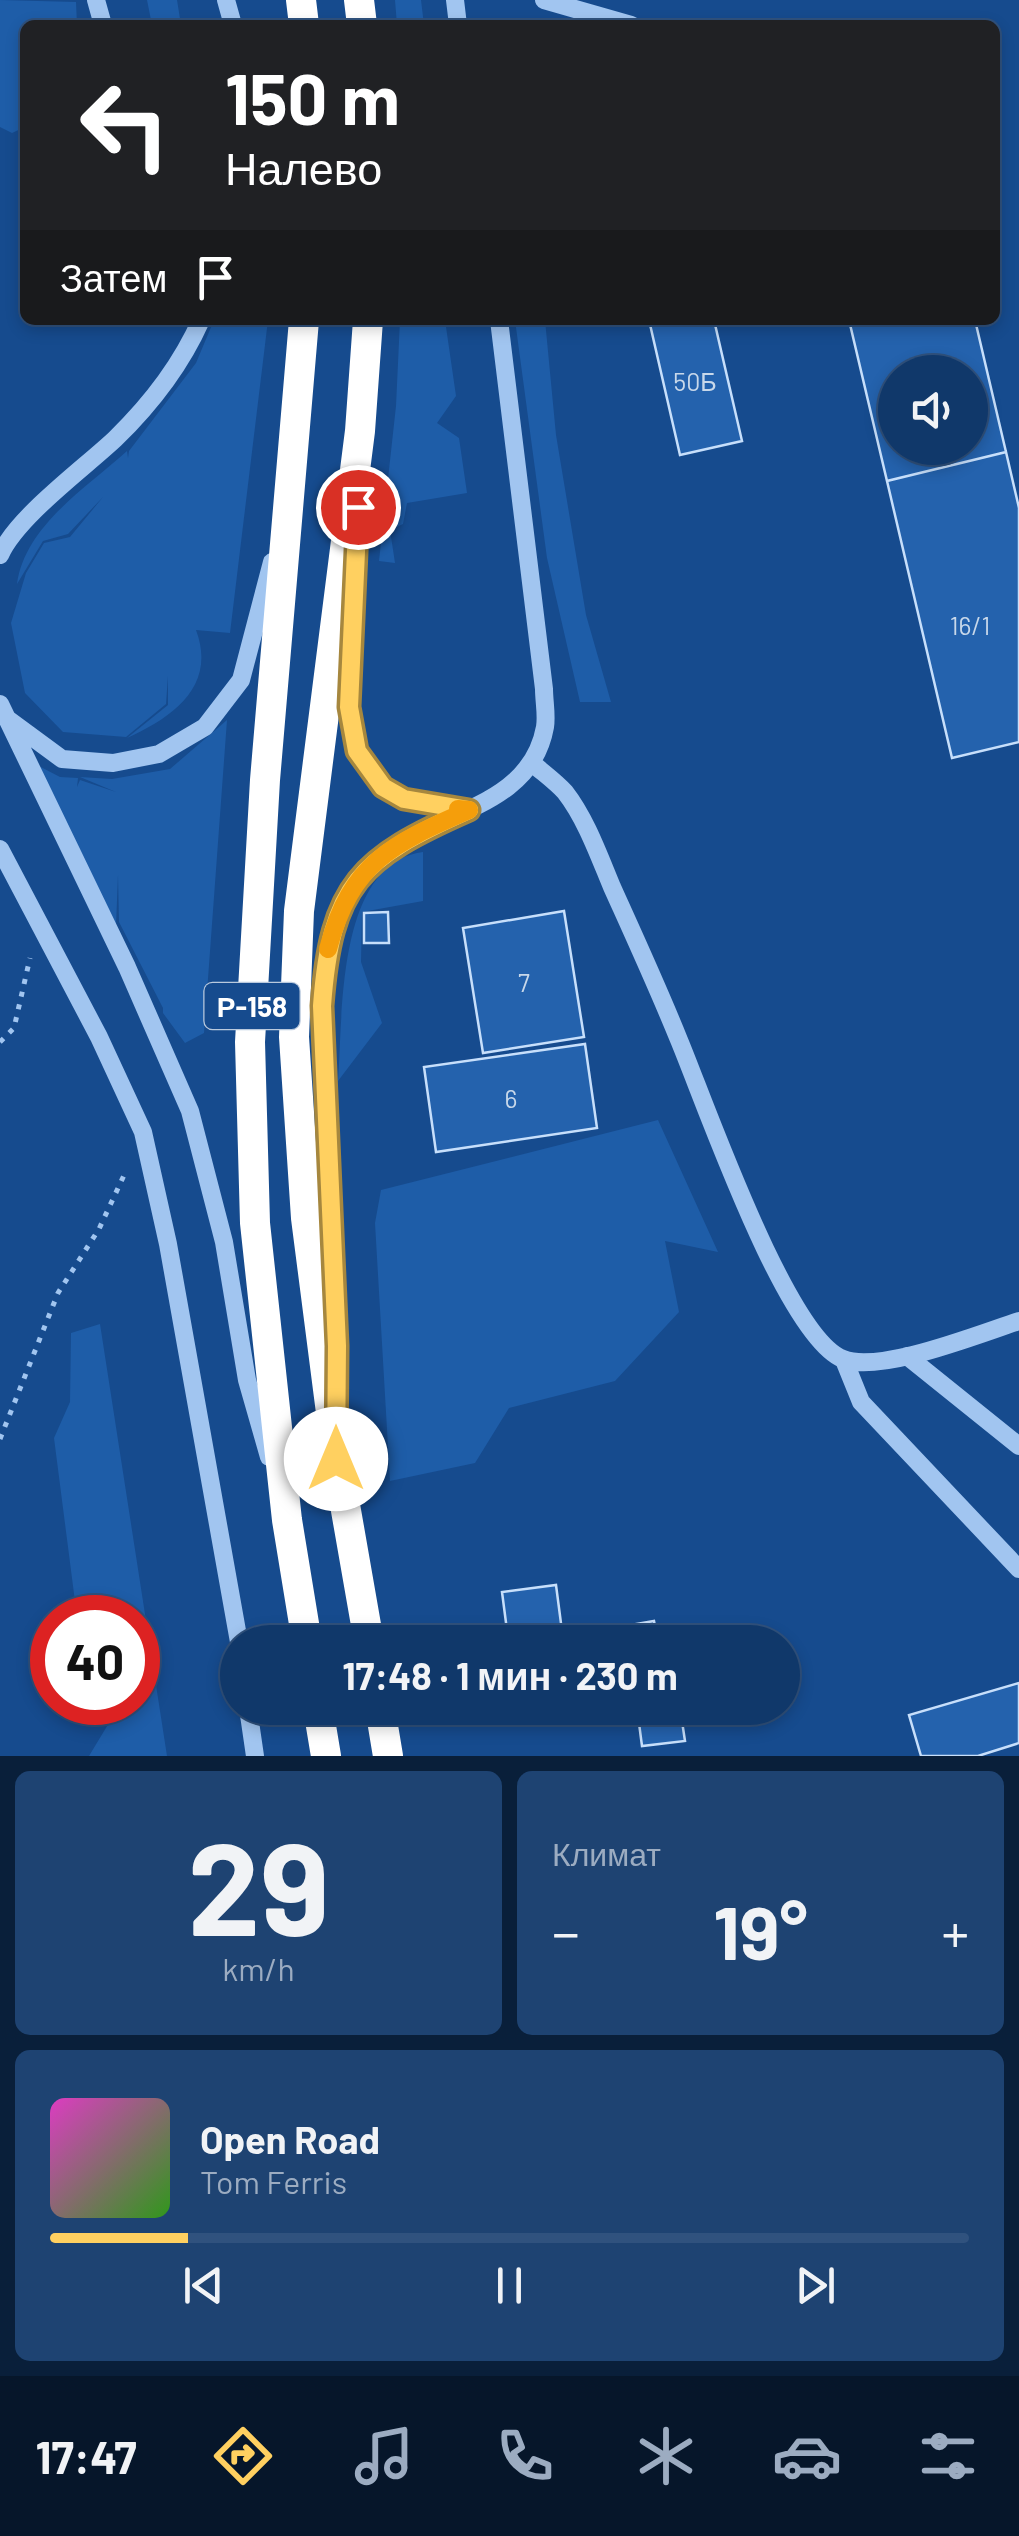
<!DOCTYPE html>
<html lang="ru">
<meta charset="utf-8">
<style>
:root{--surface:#10386a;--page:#1e4372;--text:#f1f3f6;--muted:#9cacc1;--line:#30527e;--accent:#ffd060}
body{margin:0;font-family:Barlow,sans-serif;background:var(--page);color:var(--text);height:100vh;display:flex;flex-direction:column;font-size:38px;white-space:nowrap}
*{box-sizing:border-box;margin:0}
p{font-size:32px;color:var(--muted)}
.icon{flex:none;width:55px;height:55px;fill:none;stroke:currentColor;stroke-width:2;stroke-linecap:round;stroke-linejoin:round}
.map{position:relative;height:1756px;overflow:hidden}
.sheet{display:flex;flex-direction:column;gap:15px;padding:15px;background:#091f3a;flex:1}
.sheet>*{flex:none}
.hud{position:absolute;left:20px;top:20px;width:980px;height:305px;border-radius:15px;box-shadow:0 5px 15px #0003,0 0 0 2px var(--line);background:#202124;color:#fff;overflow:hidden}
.tools{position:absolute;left:878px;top:355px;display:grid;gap:20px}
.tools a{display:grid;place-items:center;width:110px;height:110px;border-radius:50%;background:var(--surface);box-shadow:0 5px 15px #0003,0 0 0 2px var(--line);font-size:50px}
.speed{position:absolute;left:30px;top:1595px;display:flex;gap:20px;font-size:50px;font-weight:700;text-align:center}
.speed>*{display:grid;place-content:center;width:130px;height:130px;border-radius:50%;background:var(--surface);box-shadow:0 5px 15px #0003,0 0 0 2px var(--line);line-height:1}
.speed .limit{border:15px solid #d22;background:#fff;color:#111}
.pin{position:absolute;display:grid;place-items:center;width:85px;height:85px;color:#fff;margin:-42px;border:5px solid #fff;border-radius:50%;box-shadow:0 2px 10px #0007}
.me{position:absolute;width:110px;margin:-55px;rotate:0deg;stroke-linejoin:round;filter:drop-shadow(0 0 8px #0008)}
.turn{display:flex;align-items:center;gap:35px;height:210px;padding:0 40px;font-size:45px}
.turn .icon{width:130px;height:130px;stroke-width:2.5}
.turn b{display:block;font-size:70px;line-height:85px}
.then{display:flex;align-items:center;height:95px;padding:0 40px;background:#0003;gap:20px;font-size:38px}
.big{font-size:75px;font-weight:700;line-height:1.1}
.sheet .tile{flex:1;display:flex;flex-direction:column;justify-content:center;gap:15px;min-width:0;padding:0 35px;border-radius:15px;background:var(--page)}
.sheet .dial{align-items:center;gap:0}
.dial b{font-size:130px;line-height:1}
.song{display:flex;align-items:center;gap:30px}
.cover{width:120px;height:120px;border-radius:15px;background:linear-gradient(135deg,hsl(310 70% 55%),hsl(110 70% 35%))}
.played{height:10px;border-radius:5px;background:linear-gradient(90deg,var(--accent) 15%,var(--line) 15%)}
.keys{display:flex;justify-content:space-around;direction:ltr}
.heat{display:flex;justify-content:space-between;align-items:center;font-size:55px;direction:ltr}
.sheet .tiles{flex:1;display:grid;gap:15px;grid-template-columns:1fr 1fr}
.tile:last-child{grid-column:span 2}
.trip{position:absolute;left:220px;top:1625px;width:580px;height:100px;border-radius:50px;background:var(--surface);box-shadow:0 5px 15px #0003,0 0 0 2px var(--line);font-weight:700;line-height:100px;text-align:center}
.menu{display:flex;height:160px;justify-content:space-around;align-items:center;background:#06162a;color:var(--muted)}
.menu .icon{width:70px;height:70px}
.menu .current{color:var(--accent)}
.menu b{font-size:45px;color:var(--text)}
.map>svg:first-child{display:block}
</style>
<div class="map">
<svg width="1019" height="1756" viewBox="0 0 1019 1756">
<rect width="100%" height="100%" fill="#164b8e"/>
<path fill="#1e5da8" d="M0 0 76 2 77 25H25V127L12 133 0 127Z
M147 0H177L181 25H152Z
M395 0H421L424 25H397Z
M214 320H268L230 633 196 630C217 686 173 717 127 738L168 705V676L166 704 126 737 63 732 25 693 11 623 26 573 44 543 70 537 103 497 68 534 43 541 17 584C25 526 86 488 127 451L128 458 129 451 196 363Z
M400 320H445L456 396 437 423 459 438 467 493 407 503 403 524 390 530 395 563 379 561 396 406Z
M515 320H545L556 435 586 615 611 702H580L547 558Z
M227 720 204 1033 185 1043 163 1013V1008L119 922 118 875 116 926 35 764 60 777 78 778 77 787 80 780 116 792 80 777 112 779 170 769Z
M423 852V901L362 912 361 962 382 1023 338 1081C343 1016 336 863 423 852Z
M658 1120 718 1252 665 1241 679 1312 615 1381 509 1408 475 1463 390 1481 375 1223 381 1190Z
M100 1324 167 1756H89L121 1703 138 1702V1618L77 1617 54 1438 70 1402 71 1333Z"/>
<path fill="#2462ad" stroke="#c7dffb" stroke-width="2.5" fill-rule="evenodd" d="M649 320H714L742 441 680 455Z
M849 320H975L1006 452 887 481ZM895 372H970V448H895Z
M1006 452 1019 508V742L952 758 887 481Z
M564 911 584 1037 483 1053 463 928Z
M388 912 389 943H364V913Z
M585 1044 597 1128 436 1152 424 1067Z
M556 1585 562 1631 508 1638 502 1592Z
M654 1621 658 1642H598L596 1631Z
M1019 1683V1743L978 1756H921L909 1715Z
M637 1708H680L685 1741 642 1746Z"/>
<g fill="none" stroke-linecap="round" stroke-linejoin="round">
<path stroke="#a1c5f0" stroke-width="5" stroke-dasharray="5 8" stroke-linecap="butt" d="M0 1042 14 1028 30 958
M0 1439 58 1293 99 1229 126 1171"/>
<path stroke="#a1c5f0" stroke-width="18" d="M96 0 103 25
M226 0 233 25
M455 0 458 25
M544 0 631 25
M358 552 349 707 357 751 383 787 404 799 468 810
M0 555C17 517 83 469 115 439 150 405 181 365 201 320
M0 704 127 967 190 1111 224 1242 247 1380 269 1457
M9 720 62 759 113 763 159 754 205 727 241 680 272 562
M531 762C542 772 555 781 565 792 586 819 599 856 612 887 635 938 658 988 679 1040 705 1102 786 1337 843 1359 880 1374 981 1333 1019 1321
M0 849 99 1037 143 1132 168 1244 239 1642
M907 1356 1019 1446
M844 1360 861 1402 1019 1569
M337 1366 322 1006C326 953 333 897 376 859 429 812 530 811 545 727 547 715 544 701 544 689L499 320
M248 1708 255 1756"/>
<path stroke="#fff" stroke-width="30" d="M301 0 304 25
M359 0 362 25
M304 320 265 780 250 1042 255 1223 287 1520 307 1642
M368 320 360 431 299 911 294 1037 306 1218 337 1459 369 1642
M318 1708 326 1756
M380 1708 388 1756"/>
</g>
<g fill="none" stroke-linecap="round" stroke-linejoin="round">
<g stroke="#a6873e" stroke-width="25">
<path id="route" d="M336 1459 337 1346 322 1006C331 884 360 858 469 810L404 799 383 787 357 751 349 707 358 507"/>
</g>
<use href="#route" stroke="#ffd060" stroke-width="18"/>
<path stroke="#f59e0b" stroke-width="18" d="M328 949C351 862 392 844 469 810L458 809"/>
</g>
<g text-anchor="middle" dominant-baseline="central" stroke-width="10" stroke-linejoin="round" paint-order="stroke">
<g font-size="25" fill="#c8d8ea">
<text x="695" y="381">50Б</text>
<text x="970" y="625">16/1</text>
<text x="524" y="982">7</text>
<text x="511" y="1098">6</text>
</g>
<rect fill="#164b8e" stroke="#b9c9dd" stroke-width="2.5" x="204.5" y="983" width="95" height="46" rx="8"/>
<g font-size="28" font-weight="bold" fill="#fff">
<text x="252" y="1006">Р-158</text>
</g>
</g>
</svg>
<div class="tools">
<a><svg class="icon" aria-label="sound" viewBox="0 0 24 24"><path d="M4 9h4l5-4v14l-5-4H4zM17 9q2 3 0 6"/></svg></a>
</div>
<div class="speed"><div class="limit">40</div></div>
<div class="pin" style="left:358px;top:507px;background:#d93025"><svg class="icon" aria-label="arrive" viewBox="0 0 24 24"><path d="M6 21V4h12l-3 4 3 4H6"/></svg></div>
<svg class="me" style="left:336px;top:1459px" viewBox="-20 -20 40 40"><circle r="19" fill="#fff"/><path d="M0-13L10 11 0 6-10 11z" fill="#ffd060"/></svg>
<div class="trip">17:48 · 1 мин · 230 m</div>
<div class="hud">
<div class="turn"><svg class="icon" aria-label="left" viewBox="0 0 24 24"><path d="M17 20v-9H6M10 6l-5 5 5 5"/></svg><div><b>150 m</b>Налево</div></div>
<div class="then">Затем<svg class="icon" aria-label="arrive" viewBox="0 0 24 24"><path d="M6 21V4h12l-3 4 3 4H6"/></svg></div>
</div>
</div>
<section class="sheet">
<div class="tiles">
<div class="tile dial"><b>29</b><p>km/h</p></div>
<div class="tile"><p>Климат</p>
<div class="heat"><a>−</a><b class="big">19°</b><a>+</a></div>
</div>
<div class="tile">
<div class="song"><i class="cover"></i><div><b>Open Road</b><p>Tom Ferris</p></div></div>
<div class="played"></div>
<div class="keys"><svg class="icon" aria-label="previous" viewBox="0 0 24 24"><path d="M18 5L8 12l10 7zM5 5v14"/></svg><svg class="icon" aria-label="pause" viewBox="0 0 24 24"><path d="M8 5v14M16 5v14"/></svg><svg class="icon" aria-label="next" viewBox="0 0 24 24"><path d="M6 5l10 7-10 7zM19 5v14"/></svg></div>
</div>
</div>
</section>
<nav class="menu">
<b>17:47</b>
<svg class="icon current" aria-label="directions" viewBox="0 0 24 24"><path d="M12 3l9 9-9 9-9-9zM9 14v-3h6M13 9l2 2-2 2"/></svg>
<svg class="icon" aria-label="music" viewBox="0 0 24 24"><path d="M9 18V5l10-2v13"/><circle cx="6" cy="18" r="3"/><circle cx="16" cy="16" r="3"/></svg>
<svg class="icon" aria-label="phone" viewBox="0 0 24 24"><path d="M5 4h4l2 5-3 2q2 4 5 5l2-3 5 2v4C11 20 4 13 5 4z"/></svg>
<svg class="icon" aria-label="climate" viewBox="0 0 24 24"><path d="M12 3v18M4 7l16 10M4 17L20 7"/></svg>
<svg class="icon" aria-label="car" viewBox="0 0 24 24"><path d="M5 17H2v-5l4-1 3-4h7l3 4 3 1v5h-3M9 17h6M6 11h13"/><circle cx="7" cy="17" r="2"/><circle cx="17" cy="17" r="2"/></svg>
<svg class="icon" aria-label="filters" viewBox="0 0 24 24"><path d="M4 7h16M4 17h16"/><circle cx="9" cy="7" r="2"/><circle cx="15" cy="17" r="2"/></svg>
</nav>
